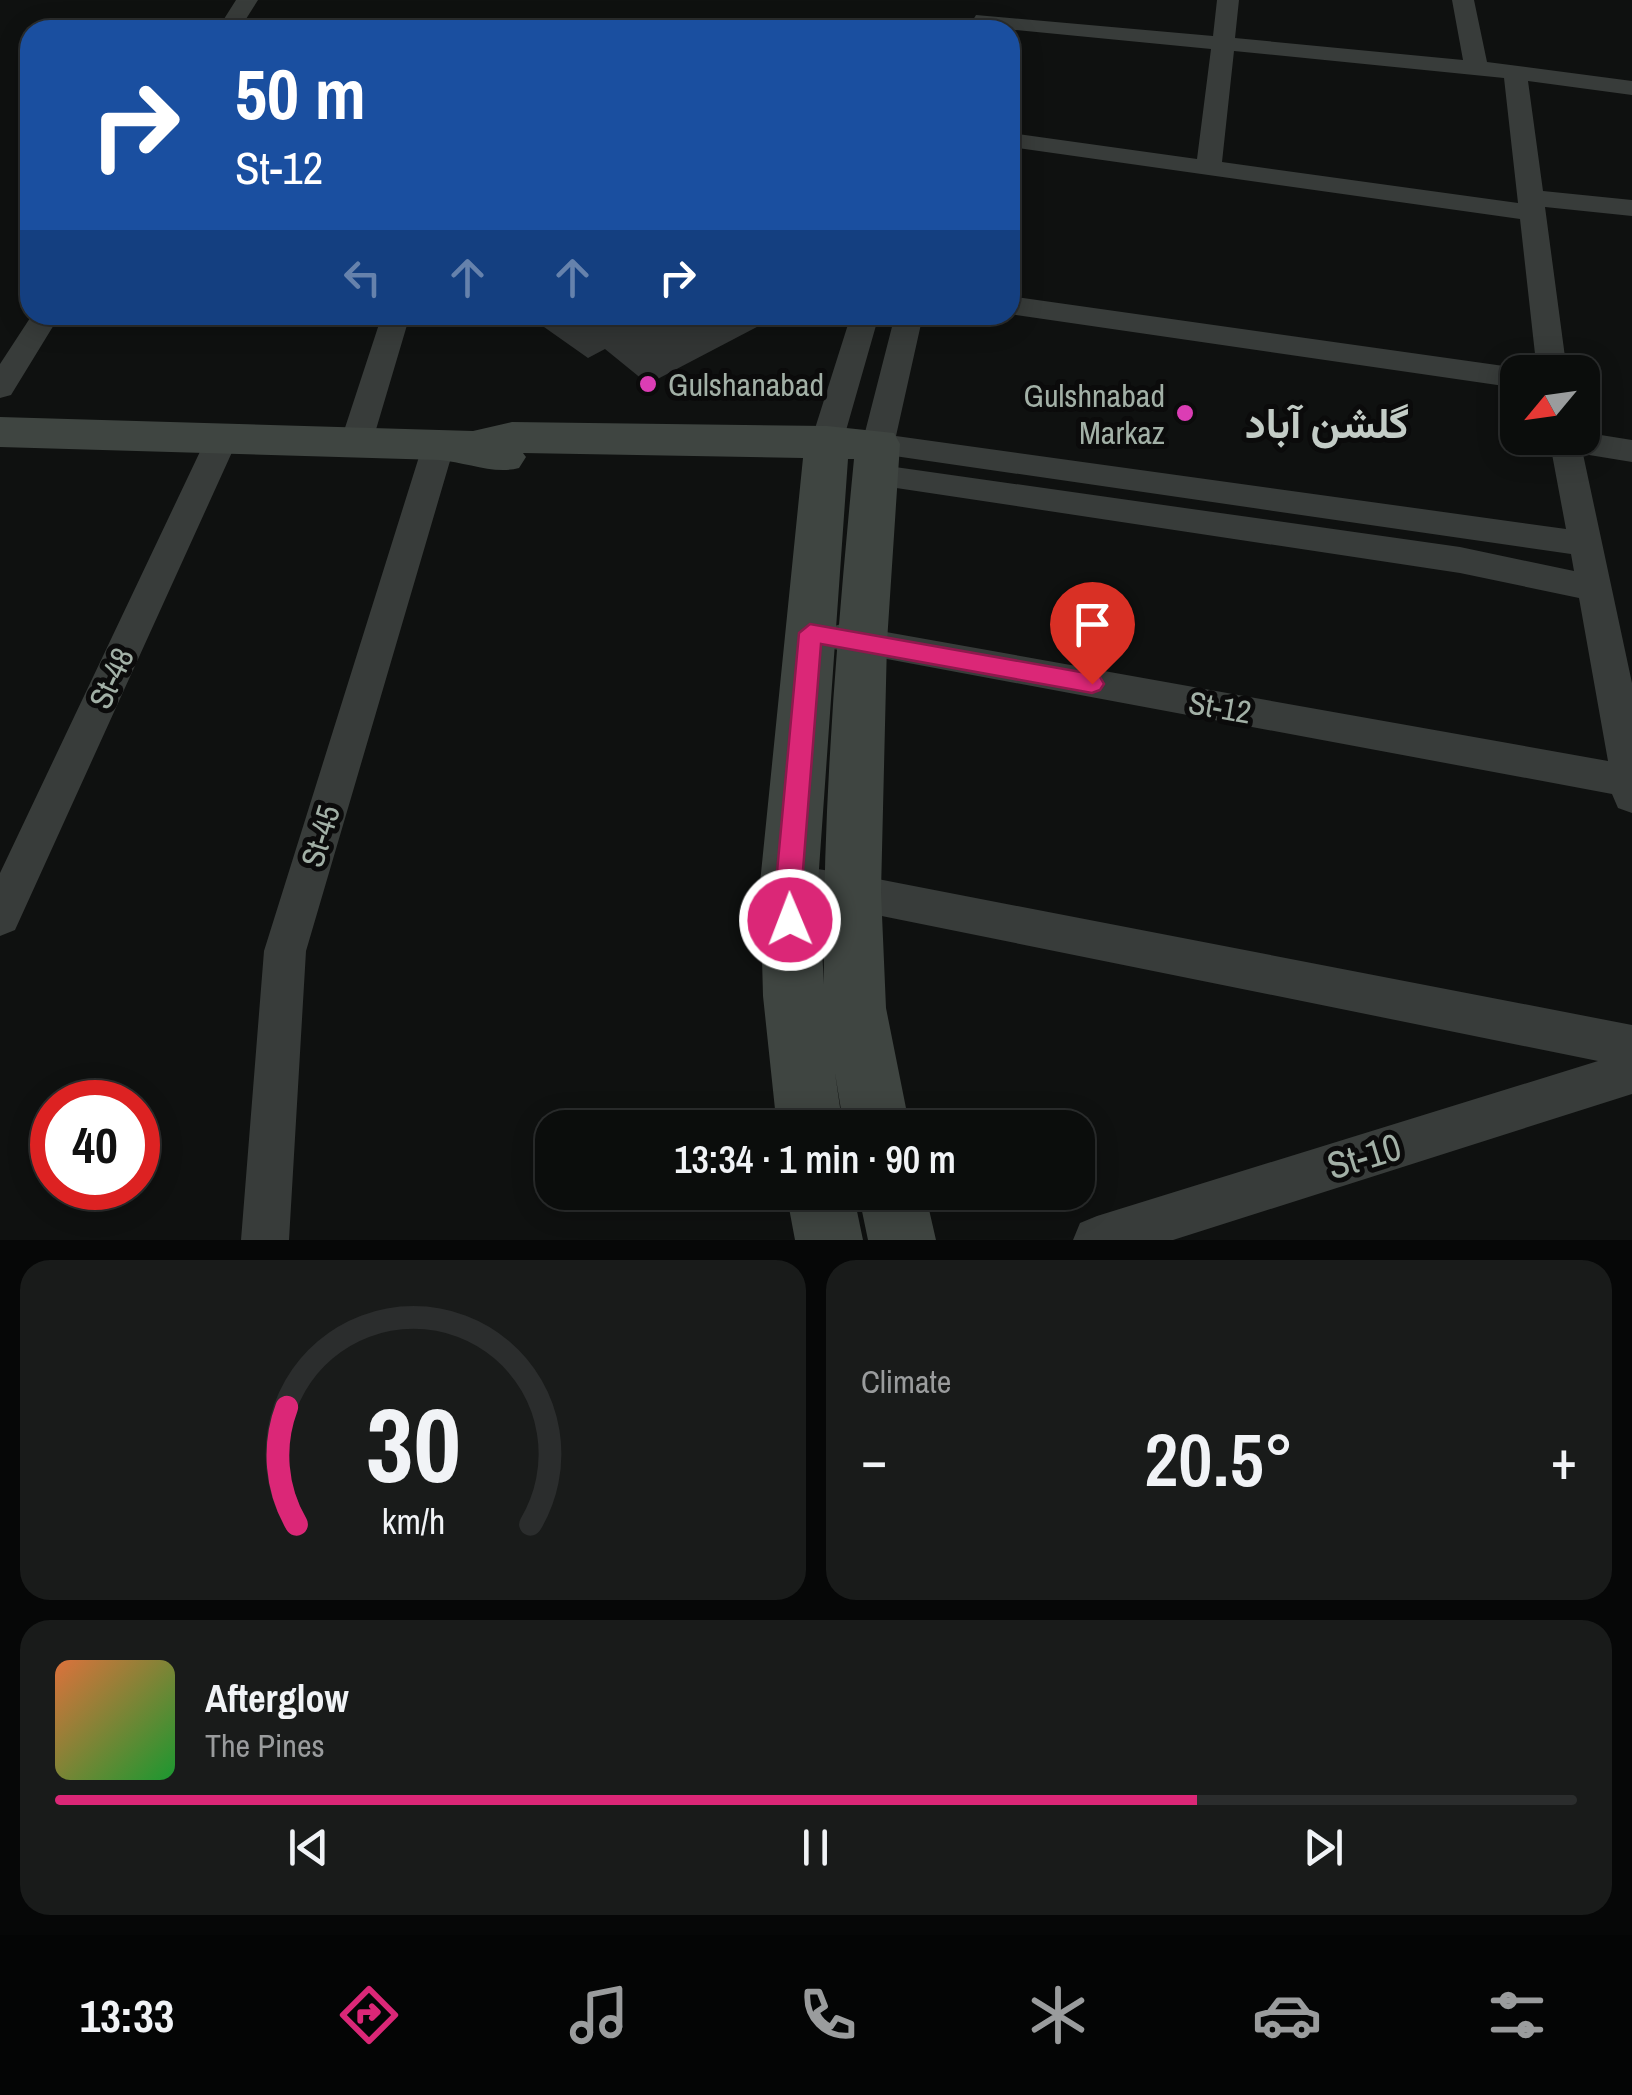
<!DOCTYPE html>
<meta charset="utf-8">
<style>
:root{--surface:#0b0d0c;--page:#191b1a;--text:#f1f3f6;--muted:#9a9c9d;--line:#2b2d2d;--accent:#db2777}
body{margin:0;font-family:"Archivo Narrow",Vazirmatn,sans-serif;background:var(--page);color:var(--text);height:100vh;display:flex;flex-direction:column;font-size:38px;white-space:nowrap}
*{box-sizing:border-box;margin:0}
p{font-size:32px;color:var(--muted)}
.icon{flex:none;width:55px;height:55px;fill:none;stroke:currentColor;stroke-width:2;stroke-linecap:round;stroke-linejoin:round}
.map{position:relative;height:1240px;overflow:hidden}
.side{display:flex;flex-direction:column;gap:20px;padding:20px;background:#060707;flex:1}
.side>*{flex:none}
.banner{position:absolute;left:20px;top:20px;width:1000px;height:305px;border-radius:30px;box-shadow:0 5px 25px #0003,0 0 0 2px var(--line);background:#1a4fa0;color:#fff;overflow:hidden}
.needle{width:65px;rotate:241deg}
.tools{position:absolute;left:1500px;top:355px;display:grid;gap:20px}
.tools a{display:grid;place-items:center;width:100px;height:100px;border-radius:20px;background:var(--surface);box-shadow:0 5px 25px #0003,0 0 0 2px var(--line);font-size:50px}
.speed{position:absolute;left:30px;top:1080px;display:flex;gap:20px;font-size:50px;font-weight:700;text-align:center}
.speed>*{display:grid;place-content:center;width:130px;height:130px;border-radius:50%;background:var(--surface);box-shadow:0 5px 25px #0003,0 0 0 2px var(--line);line-height:1}
.speed .limit{border:15px solid #d22;background:#fff;color:#111}
.pin{position:absolute;display:grid;place-items:center;width:85px;height:85px;color:#fff;margin:-102px -42px;border-radius:50% 50% 50% 0;rotate:-45deg;box-shadow:0 0 10px #0007}
.pin .icon{rotate:45deg}
.me{position:absolute;width:110px;margin:-55px;rotate:359deg;stroke-linejoin:round;filter:drop-shadow(0 0 8px #0008)}
.turn{display:flex;align-items:center;gap:35px;height:210px;padding:0 50px;font-size:45px}
.turn .icon{width:130px;height:130px;stroke-width:2.5}
.turn b{display:block;font-size:70px;line-height:85px}
.lanes{display:flex;align-items:center;height:95px;padding:0 50px;background:#0003;justify-content:center;gap:50px;direction:ltr}
.lanes .off{opacity:.35}
.big{font-size:75px;font-weight:600;line-height:1.1}
.side .tile{flex:1;display:flex;flex-direction:column;justify-content:center;gap:15px;min-width:0;padding:0 35px;border-radius:30px;background:var(--page)}
.side .dial{align-items:center;gap:0}
.dial svg{height:260px;overflow:visible;fill:none;stroke:var(--line);stroke-width:7;stroke-linecap:round;text-anchor:middle}
.dial text{fill:var(--text);stroke:none}
.song{display:flex;align-items:center;gap:30px}
.cover{width:120px;height:120px;border-radius:15px;background:linear-gradient(135deg,hsl(20 70% 55%),hsl(130 70% 35%))}
.played{height:10px;border-radius:5px;background:linear-gradient(90deg,var(--accent) 75%,var(--line) 75%)}
.keys{display:flex;justify-content:space-around;direction:ltr}
.heat{display:flex;justify-content:space-between;align-items:center;font-size:55px;direction:ltr}
.side .tiles{flex:1;display:grid;gap:20px;grid-template-columns:1fr 1fr}
.tile:last-child{grid-column:span 2}
.trip{position:absolute;left:535px;top:1110px;width:560px;height:100px;border-radius:30px;background:var(--surface);box-shadow:0 5px 25px #0003,0 0 0 2px var(--line);font-weight:600;line-height:100px;text-align:center}
.dock{display:flex;height:160px;justify-content:space-around;align-items:center;background:#040505;color:var(--muted)}
.dock .icon{width:70px;height:70px}
.dock .selected{color:var(--accent)}
.dock b{font-size:45px;color:var(--text)}
.map>svg:first-child{display:block}
</style>
<div class="map">
<svg width="1632" height="1240" viewBox="0 0 1632 1240">
<rect width="100%" height="100%" fill="#0f1110"/>
<path fill="#323534" d="M527 315H780L648 384 605 349 588 358Z"/>
<g fill="none" stroke-linecap="round" stroke-linejoin="round">
<path fill="#383c3a" fill-rule="evenodd" d="M236 0H258L239 30H217Z
M1217 0H1239L1235 38 1463 60 1452 0H1474L1487 62 1632 81V95L1528 81 1543 191 1632 200V216L1545 207 1567 372H1537L1520 219 1010 147V133L1197 159 1211 49 984 27 976 25 973 20 976 15 1213 36ZM1234 51 1504 78 1518 203 1222 162Z
M1016 297 1518 368 1530 372H1518V388L1016 315 1010 313V299Z
M32 315H60L11 395 0 398V364Z
M382 315H410L372 443 367 451 356 454 345 451 340 443Z
M851 315H879L843 441 838 449 827 452 816 449 811 441Z
M895 315H923L896 436 1566 529 1549 438H1582V432L1632 440V462L1583 454 1632 683V813L1618 808 1612 794 828 648 823 638 828 628 841 624 1608 761 1579 598 1460 573 863 483 858 475 863 467 874 464 1460 547 1574 571 1571 554 867 452 862 444Z
M222 428 233 431 238 439 15 930 0 936V873L206 439 211 431Z
M439 433 450 436 455 444 306 951 289 1240H241L264 951 423 444 428 436Z
M789 865 852 874 1632 1025V1094L1173 1240H1073L1080 1223 1097 1216 1598 1061 852 910 775 896 769 883 775 870Z"/>
<path fill="#3f4541" fill-rule="evenodd" d="M0 417 473 431 512 422 827 426 894 433 900 444 887 642 881 892 886 1008 910 1128H844L835 1073 843 1128H777L763 996 760 883 803 458 523 453 526 457 519 468C494 475 466 462 439 460L0 447ZM848 459H854C837 634 822 809 824 984L818 883Z
M786 1192H853L863 1240H795Z
M858 1192H925L936 1240H868Z"/>
</g>
<path fill="#db2777" stroke="#8e194d" stroke-width="2.5" d="M810 624 1092 674 1100 677 1104 684 1100 690 1092 693 821 644 802 883 804 920 800 929 790 933 781 929 776 883 799 633Z"/>
<g fill="#db3db4" stroke="#0b0b0b" stroke-width="4">
<circle cx="648" cy="384" r="10"/>
<circle cx="1185" cy="413" r="10"/>
</g>
<g text-anchor="middle" dominant-baseline="central" stroke-width="10" stroke-linejoin="round" paint-order="stroke">
<g font-size="32" fill="#a2b0a6" stroke="#0b0b0b" text-anchor="start">
<text x="668" y="384">Gulshanabad</text>
<text x="1165" y="395" text-anchor="end">Gulshnabad<tspan x="1165" dy="37">Markaz</tspan></text>
</g>
<g font-size="32" fill="#a2b0a6" stroke="#0b0b0b">
<text transform="translate(111 678) rotate(-65)">St-48</text>
<text transform="translate(1220 707) rotate(10)">St-12</text>
<text transform="translate(320 836) rotate(-73)">St-45</text>
</g>
<g font-size="38" fill="#a2b0a6" stroke="#0b0b0b">
<text transform="translate(1364 1156) rotate(-17)">St-10</text>
</g>
<g font-size="42" font-weight="bold" fill="#c3ccc6" stroke="#0b0b0b">
<text x="1327" y="423">گلشن آباد</text>
</g>
</g>
</svg>
<div class="tools">
<a><svg class="needle" viewBox="-14 -14 28 28"><path d="M0-13l5 13h-10z" fill="#e53935"/><path d="M0 13l5-13h-10z" fill="#9a9c9d"/></svg></a>
</div>
<div class="speed"><div class="limit">40</div></div>
<div class="pin" style="left:1092px;top:684px;background:#d93025"><svg class="icon" aria-label="arrive" viewBox="0 0 24 24"><path d="M6 21V4h12l-3 4 3 4H6"/></svg></div>
<svg class="me" style="left:790px;top:920px" viewBox="-20 -20 40 40"><circle r="17" fill="#db2777" stroke="#fff" stroke-width="3"/><path d="M0-11L8 9 0 5-8 9z" fill="#fff"/></svg>
<div class="trip">13:34 · 1 min · 90 m</div>
<div class="banner">
<div class="turn"><svg class="icon" aria-label="right" viewBox="0 0 24 24"><path d="M7 20v-9h11M14 6l5 5-5 5"/></svg><div><b>50 m</b>St-12</div></div>
<div class="lanes"><svg class="icon off" aria-label="left" viewBox="0 0 24 24"><path d="M17 20v-9H6M10 6l-5 5 5 5"/></svg><svg class="icon off" aria-label="ahead" viewBox="0 0 24 24"><path d="M12 20V5M6 11l6-6 6 6"/></svg><svg class="icon off" aria-label="ahead" viewBox="0 0 24 24"><path d="M12 20V5M6 11l6-6 6 6"/></svg><svg class="icon" aria-label="right" viewBox="0 0 24 24"><path d="M7 20v-9h11M14 6l5 5-5 5"/></svg></div>
</div>
</div>
<section class="side">
<div class="tiles">
<div class="tile dial"><svg viewBox="0 0 100 80">
<path d="M14 69A42 42 0 1 1 86 69"/>
<path d="M14 69A42 42 0 0 1 11 33" stroke="#db2777"/>
<text x="50" y="56" font-size="32" font-weight="700">30</text>
<text x="50" y="72" font-size="11">km/h</text>
</svg></div>
<div class="tile"><p>Climate</p>
<div class="heat"><a>−</a><b class="big">20.5°</b><a>+</a></div>
</div>
<div class="tile">
<div class="song"><i class="cover"></i><div><b>Afterglow</b><p>The Pines</p></div></div>
<div class="played"></div>
<div class="keys"><svg class="icon" aria-label="previous" viewBox="0 0 24 24"><path d="M18 5L8 12l10 7zM5 5v14"/></svg><svg class="icon" aria-label="pause" viewBox="0 0 24 24"><path d="M8 5v14M16 5v14"/></svg><svg class="icon" aria-label="next" viewBox="0 0 24 24"><path d="M6 5l10 7-10 7zM19 5v14"/></svg></div>
</div>
</div>
</section>
<nav class="dock">
<b>13:33</b>
<svg class="icon selected" aria-label="directions" viewBox="0 0 24 24"><path d="M12 3l9 9-9 9-9-9zM9 14v-3h6M13 9l2 2-2 2"/></svg>
<svg class="icon" aria-label="music" viewBox="0 0 24 24"><path d="M9 18V5l10-2v13"/><circle cx="6" cy="18" r="3"/><circle cx="16" cy="16" r="3"/></svg>
<svg class="icon" aria-label="phone" viewBox="0 0 24 24"><path d="M5 4h4l2 5-3 2q2 4 5 5l2-3 5 2v4C11 20 4 13 5 4z"/></svg>
<svg class="icon" aria-label="climate" viewBox="0 0 24 24"><path d="M12 3v18M4 7l16 10M4 17L20 7"/></svg>
<svg class="icon" aria-label="car" viewBox="0 0 24 24"><path d="M5 17H2v-5l4-1 3-4h7l3 4 3 1v5h-3M9 17h6M6 11h13"/><circle cx="7" cy="17" r="2"/><circle cx="17" cy="17" r="2"/></svg>
<svg class="icon" aria-label="filters" viewBox="0 0 24 24"><path d="M4 7h16M4 17h16"/><circle cx="9" cy="7" r="2"/><circle cx="15" cy="17" r="2"/></svg>
</nav>
